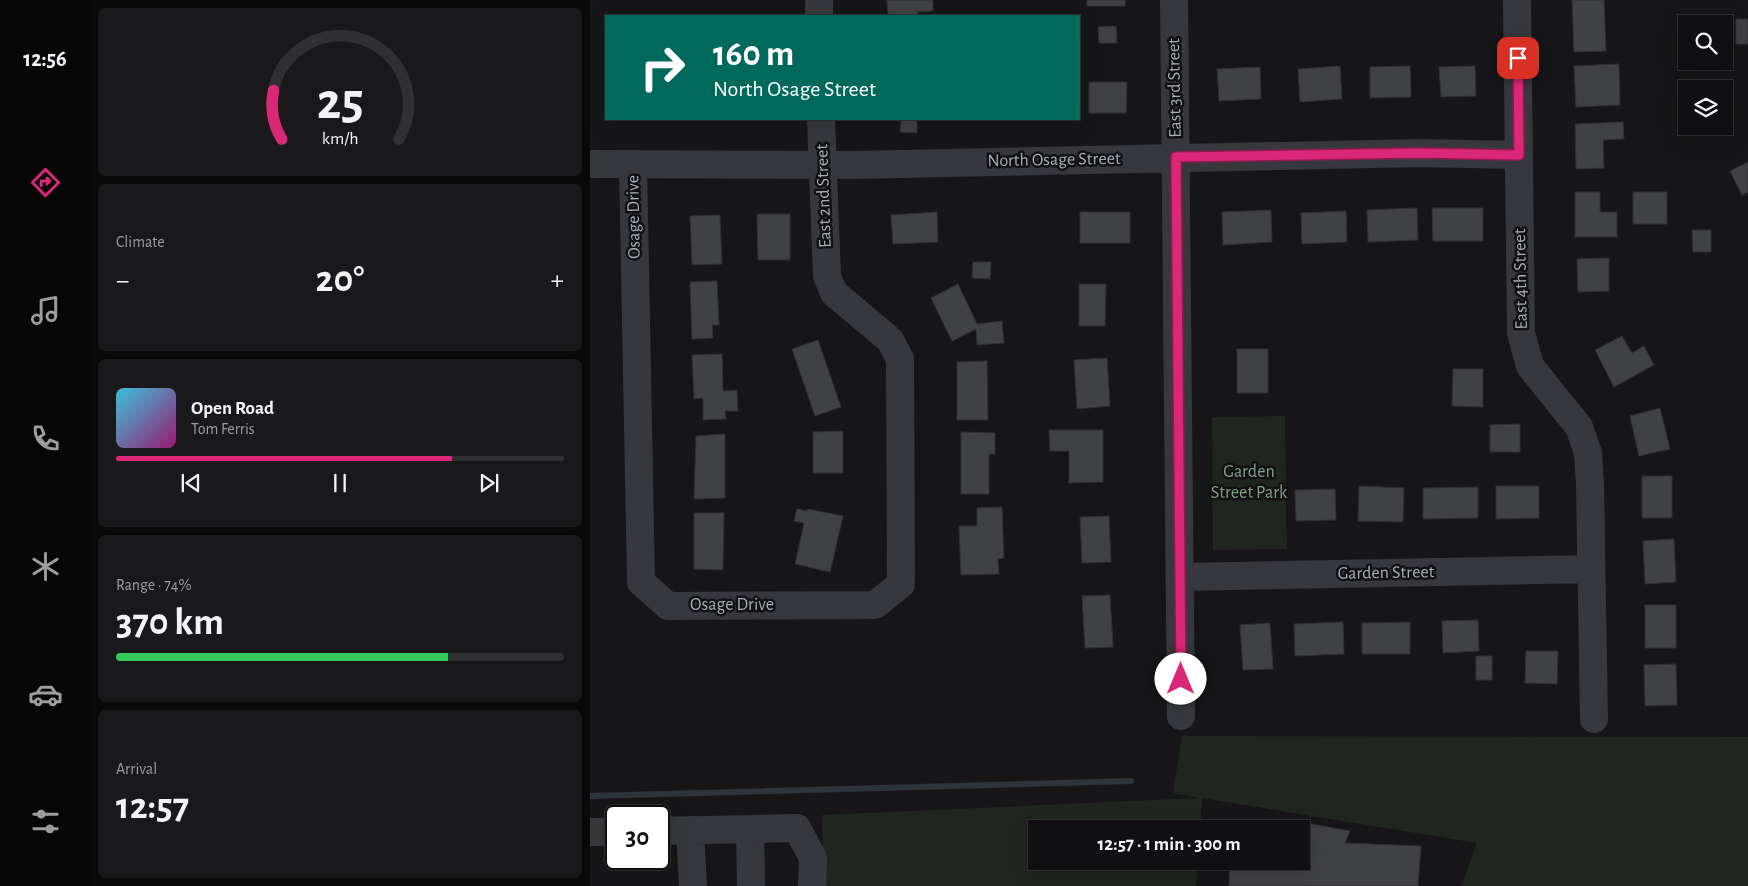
<!DOCTYPE html>
<meta charset="utf-8">
<style>
:root{--surface:#101012;--page:#19191b;--text:#f1f3f6;--muted:#9c9d9f;--line:#303032;--accent:#db2777}
body{margin:0;font-family:"Alegreya Sans",sans-serif;background:var(--page);color:var(--text);height:100vh;display:flex;flex-direction:column;font-size:19px;white-space:nowrap}
*{box-sizing:border-box;margin:0}
p{font-size:16px;color:var(--muted)}
.icon{flex:none;width:28px;height:28px;fill:none;stroke:currentColor;stroke-width:2;stroke-linecap:round;stroke-linejoin:round}
.map{position:relative;flex:1;overflow:hidden}
.side{display:flex;flex-direction:column;gap:8px;padding:8px;background:#09090a;width:500px}
.side>*{flex:none}
.hud{position:absolute;left:15px;top:15px;width:475px;height:105px;border-radius:0px;box-shadow:0 5px 20px #0002,0 0 0 1px var(--line);background:#00695c;color:#fff;overflow:hidden}
.buttons{position:absolute;left:1088px;top:15px;display:grid;gap:10px}
.buttons a{display:grid;place-items:center;width:55px;height:55px;border-radius:0px;background:var(--surface);box-shadow:0 5px 20px #0002,0 0 0 1px var(--line);font-size:25px}
.speed{position:absolute;left:15px;top:805px;display:flex;gap:10px;font-size:25px;font-weight:700;text-align:center}
.speed>*{display:grid;place-content:center;width:65px;height:65px;border-radius:50%;background:var(--surface);box-shadow:0 5px 20px #0002,0 0 0 1px var(--line);line-height:1}
.speed .limit{border:2px solid #111;border-radius:8px;background:#fff;color:#111}
.pin{position:absolute;display:grid;place-items:center;width:42px;height:42px;color:#fff;margin:-21px;border-radius:10px;box-shadow:0 2px 8px #0006}
.me{position:absolute;width:55px;margin:-28px;rotate:0deg;stroke-linejoin:round;filter:drop-shadow(0 0 4px #0008)}
.turn{display:flex;align-items:center;gap:18px;height:105px;padding:0 25px;font-size:22px}
.turn .icon{width:65px;height:65px;stroke-width:2.5}
.turn b{display:block;font-size:35px;line-height:42px}
.big{font-size:38px;font-weight:700;line-height:1.1}
.side .tile{flex:1;display:flex;flex-direction:column;justify-content:center;gap:8px;min-width:0;padding:0 18px;border-radius:8px;background:var(--page)}
.side .dial{align-items:center;gap:0}
.dial svg{height:130px;overflow:visible;fill:none;stroke:var(--line);stroke-width:7;stroke-linecap:round;text-anchor:middle}
.dial text{fill:var(--text);stroke:none}
.song{display:flex;align-items:center;gap:15px}
.cover{width:60px;height:60px;border-radius:8px;background:linear-gradient(135deg,hsl(190 70% 55%),hsl(320 70% 35%))}
.played{height:5px;border-radius:2px;background:linear-gradient(90deg,var(--accent) 75%,var(--line) 75%)}
.keys{display:flex;justify-content:space-around;direction:ltr}
.heat{display:flex;justify-content:space-between;align-items:center;font-size:28px;direction:ltr}
.charge{height:8px;border-radius:4px;background:linear-gradient(90deg,#34c759 74%,var(--line) 0)}
.trip{position:absolute;left:438px;top:820px;width:282px;height:50px;border-radius:0px;background:var(--surface);box-shadow:0 5px 20px #0002,0 0 0 1px var(--line);font-weight:700;line-height:50px;text-align:center}
main{display:flex;flex:1;min-height:0}
.tabs{display:flex;flex-direction:column;width:90px;justify-content:space-around;align-items:center;background:#060607;color:var(--muted)}
.tabs .icon{width:35px;height:35px}
.tabs .selected{color:var(--accent)}
.tabs b{font-size:22px;color:var(--text)}
.map>svg:first-child{display:block}
</style>
<main>
<nav class="tabs">
<b>12:56</b>
<svg class="icon selected" aria-label="directions" viewBox="0 0 24 24"><path d="M12 3l9 9-9 9-9-9zM9 14v-3h6M13 9l2 2-2 2"/></svg>
<svg class="icon" aria-label="music" viewBox="0 0 24 24"><path d="M9 18V5l10-2v13"/><circle cx="6" cy="18" r="3"/><circle cx="16" cy="16" r="3"/></svg>
<svg class="icon" aria-label="phone" viewBox="0 0 24 24"><path d="M5 4h4l2 5-3 2q2 4 5 5l2-3 5 2v4C11 20 4 13 5 4z"/></svg>
<svg class="icon" aria-label="climate" viewBox="0 0 24 24"><path d="M12 3v18M4 7l16 10M4 17L20 7"/></svg>
<svg class="icon" aria-label="car" viewBox="0 0 24 24"><path d="M5 17H2v-5l4-1 3-4h7l3 4 3 1v5h-3M9 17h6M6 11h13"/><circle cx="7" cy="17" r="2"/><circle cx="17" cy="17" r="2"/></svg>
<svg class="icon" aria-label="filters" viewBox="0 0 24 24"><path d="M4 7h16M4 17h16"/><circle cx="9" cy="7" r="2"/><circle cx="15" cy="17" r="2"/></svg>
</nav>
<section class="side">
<div class="tile dial"><svg viewBox="0 0 100 80">
<path d="M14 69A42 42 0 1 1 86 69"/>
<path d="M14 69A42 42 0 0 1 9 39" stroke="#db2777"/>
<text x="50" y="56" font-size="32" font-weight="700">25</text>
<text x="50" y="72" font-size="11">km/h</text>
</svg></div>
<div class="tile"><p>Climate</p>
<div class="heat"><a>−</a><b class="big">20°</b><a>+</a></div>
</div>
<div class="tile">
<div class="song"><i class="cover"></i><div><b>Open Road</b><p>Tom Ferris</p></div></div>
<div class="played"></div>
<div class="keys"><svg class="icon" aria-label="previous" viewBox="0 0 24 24"><path d="M18 5L8 12l10 7zM5 5v14"/></svg><svg class="icon" aria-label="pause" viewBox="0 0 24 24"><path d="M8 5v14M16 5v14"/></svg><svg class="icon" aria-label="next" viewBox="0 0 24 24"><path d="M6 5l10 7-10 7zM19 5v14"/></svg></div>
</div>
<div class="tile"><p>Range · 74%</p><b class="big">370 km</b><div class="charge"></div></div>
<div class="tile"><p>Arrival</p><b class="big">12:57</b></div>
</section>
<div class="map">
<svg width="1158" height="886" viewBox="0 0 1158 886">
<rect width="100%" height="100%" fill="#161618"/>
<path fill="#1e261f" d="M695 416 697 549 623 550 622 417Z
M592 736 1158 737V886H871L887 843 612 798 610 829H446V861H607L606 886H234L232 815 608 798 583 793Z"/>
<g fill="none" stroke-linecap="round" stroke-linejoin="round">
<path stroke="#2c353c" stroke-width="6" d="M0 796 541 781"/>
</g>
<path fill="#404145" stroke="#303034" d="M297 0H343V11L327 12 328 16H298Z
M497 0H535V6H497Z
M982 0H1014L1016 51 984 52Z
M1146 19H1158V44H1146Z
M526 26 527 43H509L508 27Z
M1029 64 1030 105 986 107 984 66Z
M750 66 752 99 710 102 708 69Z
M820 66 821 97 780 98V67Z
M885 66 886 96 851 97 849 67Z
M670 67 671 99 629 101 627 69Z
M499 82H537L536 113H499Z
M311 119H327V133L310 132Z
M1033 122 1034 139 1013 140 1014 168 986 169 985 124Z
M1158 162V192L1152 195 1140 171Z
M985 192H1010V212H1027V237H985Z
M1043 192H1077V224H1043Z
M827 208 828 240 778 242 777 210Z
M842 208H893V241H843Z
M681 210 682 242 633 245 632 212Z
M756 211 757 242 712 244 711 213Z
M347 212 348 242 303 244 301 215Z
M490 212H540V243H490Z
M167 214H200V260H168Z
M130 215 132 264 102 265 100 216Z
M1102 230H1121V252H1103Z
M1019 258V291L988 292 987 259Z
M383 262H401L400 279 382 278Z
M127 281 129 325H122L123 338 102 339 100 282Z
M368 284 387 324 412 321 414 343 387 345 386 329 362 341 341 298Z
M489 284H516L515 326H489Z
M1032 336 1042 353 1054 346 1064 365 1024 387 1005 350Z
M228 340 251 407 225 416 202 349Z
M647 349H678V393H647Z
M132 354 133 391 147 390 148 411H135L136 419 113 420V398L104 399 102 355Z
M517 358 520 406 487 409 484 360Z
M397 361 398 420H367V362Z
M863 369H893V407L862 406Z
M1070 408 1080 449 1049 456 1040 416Z
M930 424V452H900V425Z
M459 430H513V482L479 483V451H460Z
M253 431V473H223V432Z
M371 432 405 433V454H399V494H371Z
M135 434V498L104 499 106 436Z
M1052 476H1082V518H1052Z
M769 486 814 488 813 522 768 521Z
M906 486H949V518L906 519Z
M888 487V518L833 519V488Z
M745 489 746 520 706 521 705 490Z
M412 507 414 558 408 559 409 574 371 575 369 526H387V508Z
M207 509 217 511 218 509 253 516 240 572 205 564 214 523 204 521Z
M104 513H134L133 570 104 569Z
M519 516 521 562 492 563 490 517Z
M1084 539 1086 582 1055 584 1053 541Z
M520 595 523 647 495 648 492 596Z
M1055 605H1086V648H1055Z
M888 620 889 651 853 653 852 621Z
M753 622 754 654 705 656 704 624Z
M820 622V654H772V623Z
M680 623 683 669 653 670 650 625Z
M936 651H968L967 684 935 683Z
M886 656H902V680H886Z
M1086 664 1087 705 1055 706 1054 665Z
M710 822 760 831 755 843 831 846 828 886H639L640 861H711Z"/>
<g fill="none" stroke-linecap="round" stroke-linejoin="round">
<path stroke="#37383d" stroke-width="28" d="M229 0V16
M584 0 591 716
M927 0 931 333 940 366 989 427 998 453 1000 484 1004 719
M0 164 265 165 829 153 929 155
M43 164 51 582 78 606 285 605 311 584 310 359 300 340 244 293 237 276 231 119
M591 577 1001 569
M160 829 161 886
M100 830 103 886
M69 831 207 828 223 858 222 886
M0 832H26"/>
</g>
<g fill="none" stroke-linecap="round" stroke-linejoin="round">
<g stroke="#8e194d" stroke-width="12">
<path id="route" d="M591 679 586 157 829 153 929 155 928 58"/>
</g>
<use href="#route" stroke="#db2777" stroke-width="9"/>
</g>
<g text-anchor="middle" dominant-baseline="central" stroke-width="5" stroke-linejoin="round" paint-order="stroke">
<g font-size="18" fill="#a8adb8" stroke="#111113">
<text transform="translate(585 88) rotate(-91)">East 3rd Street</text>
<text transform="translate(464 160) rotate(-1)">North Osage Street</text>
<text transform="translate(234 196) rotate(-92)">East 2nd Street</text>
<text transform="translate(44 217) rotate(-91)">Osage Drive</text>
<text transform="translate(931 279) rotate(-91)">East 4th Street</text>
<text transform="translate(796 573) rotate(-1)">Garden Street</text>
<text x="142" y="605">Osage Drive</text>
</g>
<g font-size="18" fill="#7fa381" stroke="#111113">
<text x="659" y="472">Garden<tspan x="659" dy="21">Street Park</tspan></text>
</g>
</g>
</svg>
<div class="buttons">
<a><svg class="icon" aria-label="search" viewBox="0 0 24 24"><circle cx="10" cy="10" r="6"/><path d="M15 15l6 6"/></svg></a>
<a><svg class="icon" aria-label="layers" viewBox="0 0 24 24"><path d="M12 4l9 5-9 5-9-5zM3 14l9 5 9-5"/></svg></a>
</div>
<div class="speed"><div class="limit">30</div></div>
<div class="pin" style="left:928px;top:58px;background:#d93025"><svg class="icon" aria-label="arrive" viewBox="0 0 24 24"><path d="M6 21V4h12l-3 4 3 4H6"/></svg></div>
<svg class="me" style="left:591px;top:679px" viewBox="-20 -20 40 40"><circle r="19" fill="#fff"/><path d="M0-13L10 11 0 6-10 11z" fill="#db2777"/></svg>
<div class="trip">12:57 · 1 min · 300 m</div>
<div class="hud">
<div class="turn"><svg class="icon" aria-label="right" viewBox="0 0 24 24"><path d="M7 20v-9h11M14 6l5 5-5 5"/></svg><div><b>160 m</b>North Osage Street</div></div>
</div>
</div>
</main>
